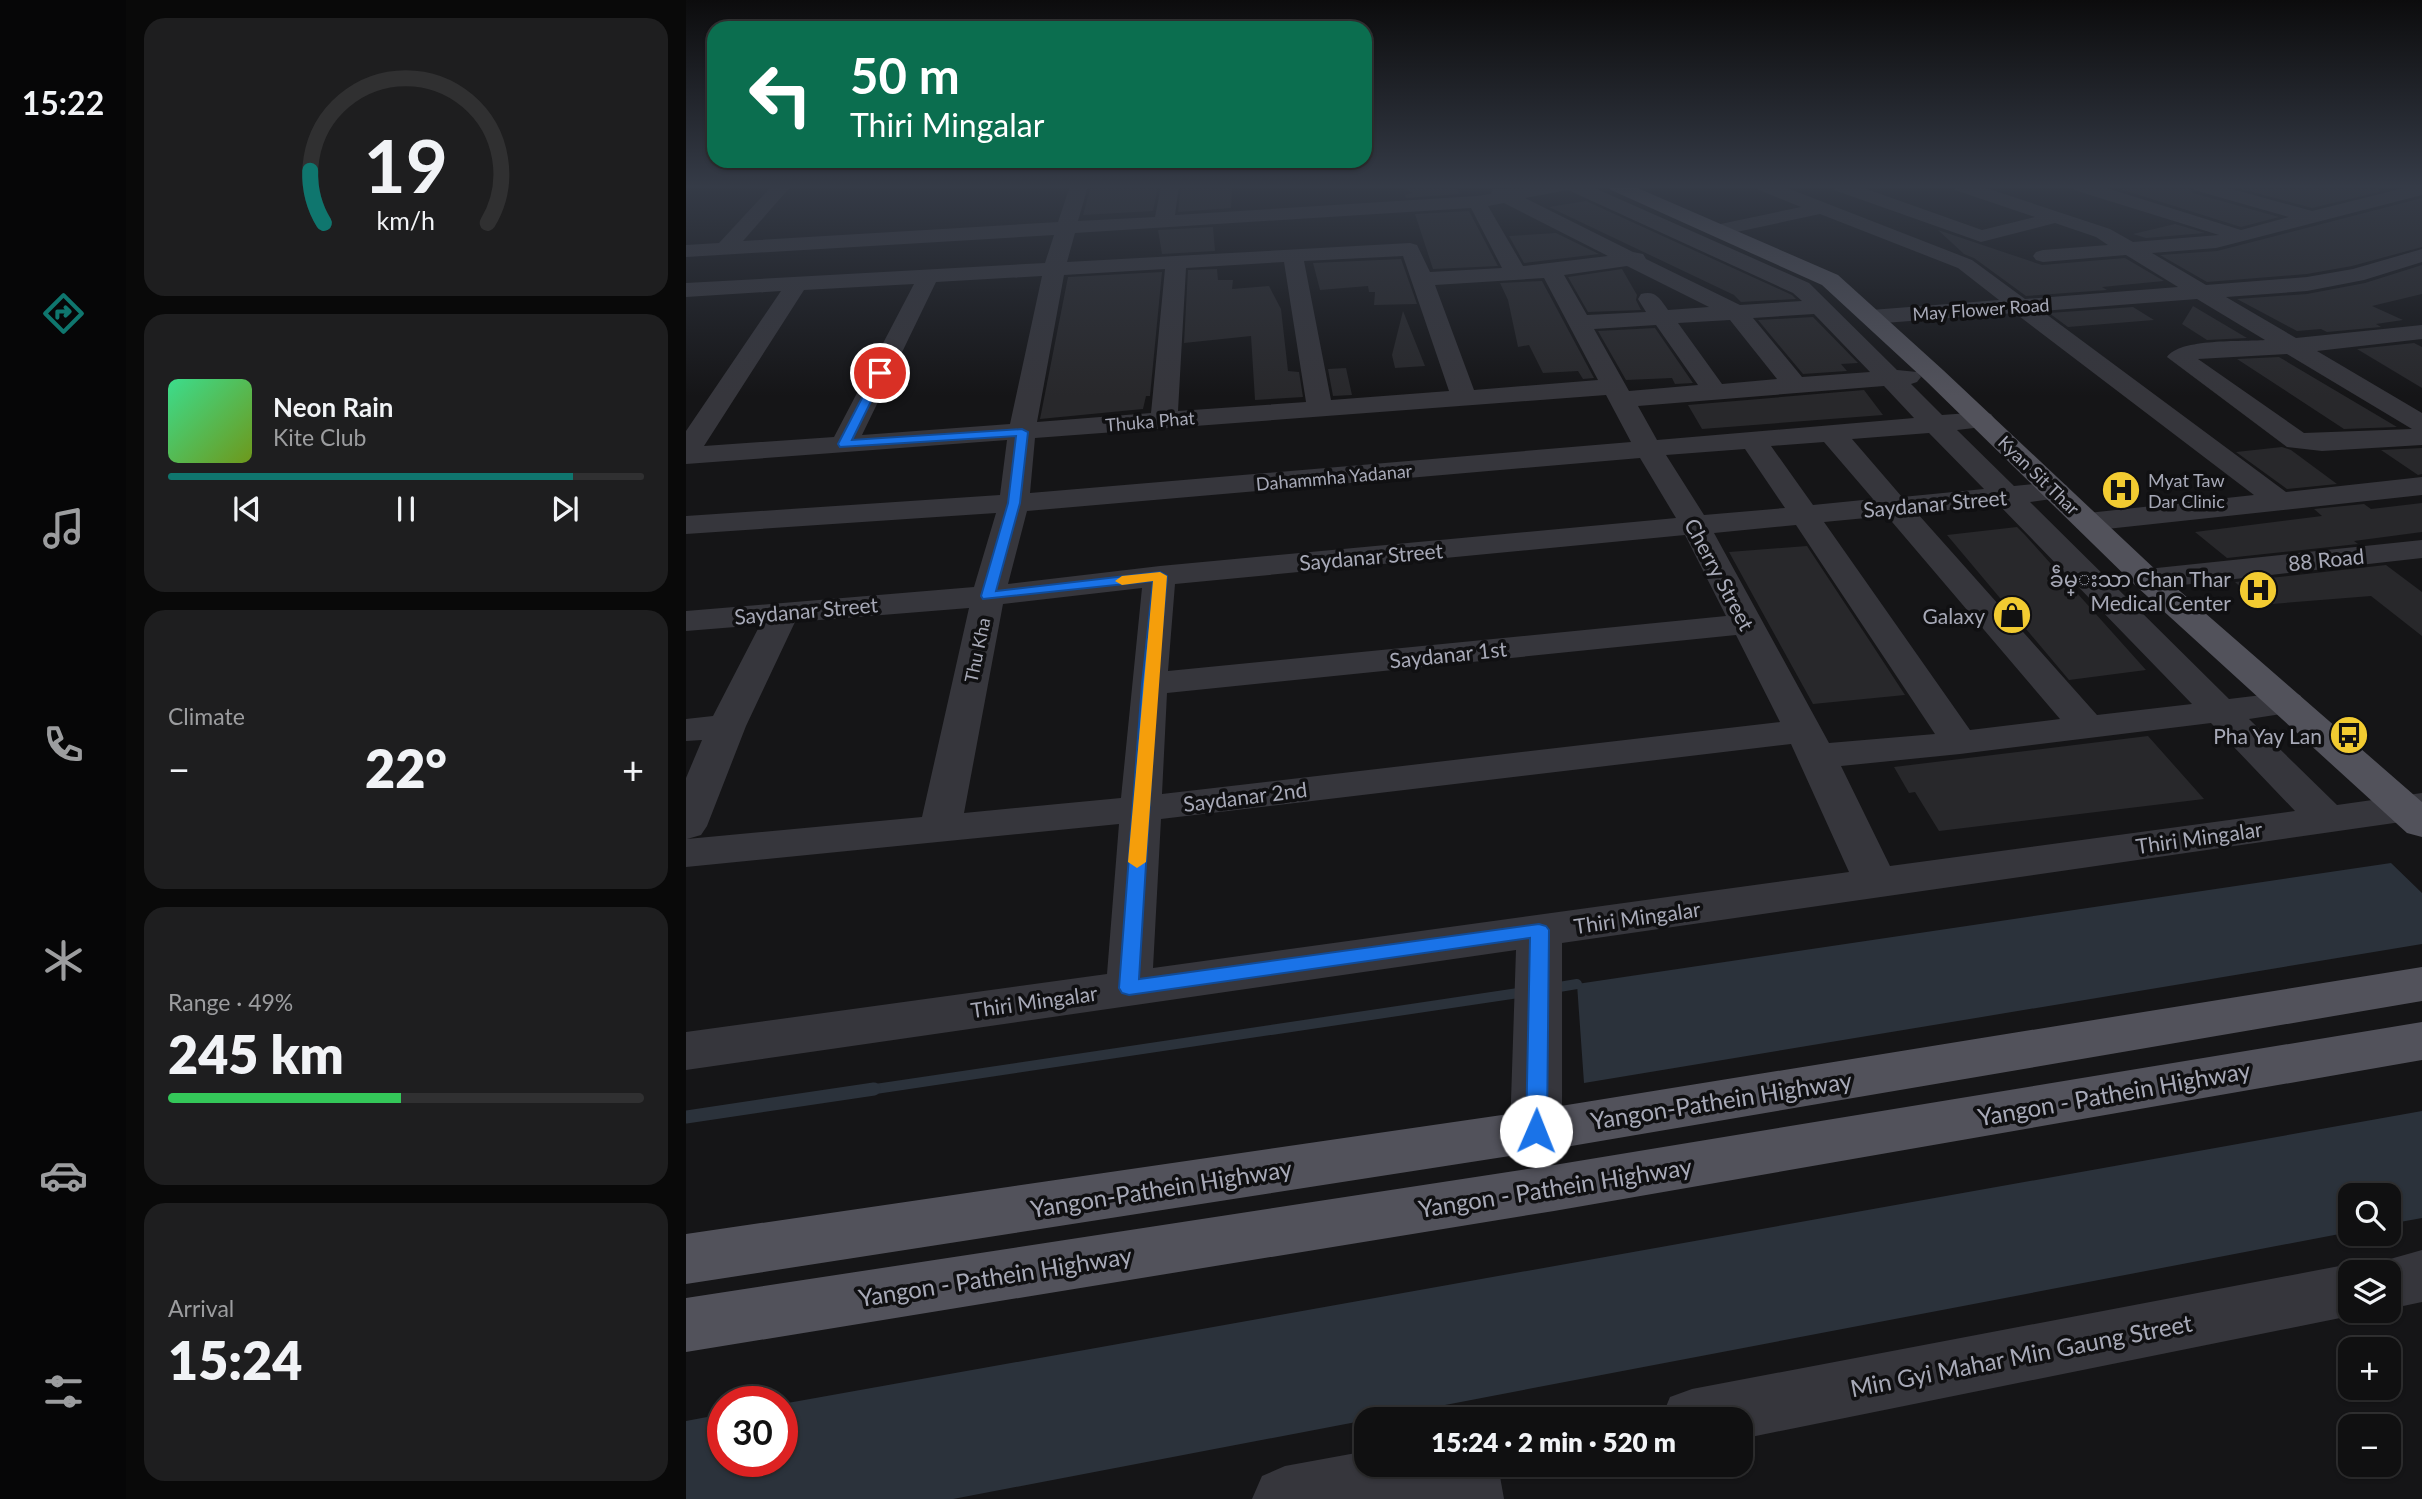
<!DOCTYPE html>
<meta charset="utf-8">
<style>
:root{--surface:#101011;--page:#1e1e1f;--text:#f1f3f6;--muted:#9c9d9f;--line:#303031;--accent:#0f766e}
body{margin:0;font-family:Lato,"Noto Sans Myanmar",sans-serif;background:var(--page);color:var(--text);height:100vh;display:flex;flex-direction:column;font-size:26px;white-space:nowrap}
*{box-sizing:border-box;margin:0}
p{font-size:23px;color:var(--muted)}
.icon{flex:none;width:38px;height:38px;fill:none;stroke:currentColor;stroke-width:2;stroke-linecap:round;stroke-linejoin:round}
.map{position:relative;flex:1;overflow:hidden}
.drawer{display:flex;flex-direction:column;gap:18px;padding:18px;background:#090909;width:560px}
.drawer>*{flex:none}
.hud{position:absolute;left:21px;top:21px;width:665px;height:147px;border-radius:21px;box-shadow:0 2px 5px #0004,0 0 0 2px var(--line);background:#0b6e4f;color:#fff;overflow:hidden}
.buttons{position:absolute;left:1652px;top:1183px;display:grid;gap:14px}
.buttons a{display:grid;place-items:center;width:63px;height:63px;border-radius:14px;background:var(--surface);box-shadow:0 2px 5px #0004,0 0 0 2px var(--line);font-size:35px}
.speed{position:absolute;left:21px;top:1386px;display:flex;gap:14px;font-size:35px;font-weight:700;text-align:center}
.speed>*{display:grid;place-content:center;width:91px;height:91px;border-radius:50%;background:var(--surface);box-shadow:0 2px 5px #0004,0 0 0 2px var(--line);line-height:1}
.speed .limit{border:10px solid #d22;background:#fff;color:#111}
.pin{position:absolute;display:grid;place-items:center;width:60px;height:60px;color:#fff;margin:-30px;border:4px solid #fff;border-radius:50%;box-shadow:0 2px 7px #0007}
.me{position:absolute;width:77px;margin:-38px;rotate:1deg;stroke-linejoin:round;filter:drop-shadow(0 0 5px #0008)}
.turn{display:flex;align-items:center;gap:24px;height:147px;padding:0 28px;font-size:32px}
.turn .icon{width:91px;height:91px;stroke-width:2.5}
.turn b{display:block;font-size:49px;line-height:60px}
.big{font-size:52px;font-weight:800;line-height:1.1}
.drawer .card{flex:1;display:flex;flex-direction:column;justify-content:center;gap:10px;min-width:0;padding:0 24px;border-radius:21px;background:var(--page)}
.drawer .dial{align-items:center;gap:0}
.dial svg{height:182px;overflow:visible;fill:none;stroke:var(--line);stroke-width:7;stroke-linecap:round;text-anchor:middle}
.dial text{fill:var(--text);stroke:none}
.song{display:flex;align-items:center;gap:21px}
.cover{width:84px;height:84px;border-radius:10px;background:linear-gradient(135deg,hsl(150 70% 55%),hsl(80 70% 35%))}
.played{height:7px;border-radius:4px;background:linear-gradient(90deg,var(--accent) 85%,var(--line) 85%)}
.keys{display:flex;justify-content:space-around;direction:ltr}
.heat{display:flex;justify-content:space-between;align-items:center;font-size:38px;direction:ltr}
.charge{height:10px;border-radius:5px;background:linear-gradient(90deg,#34c759 49%,var(--line) 0)}
.trip{position:absolute;left:668px;top:1407px;width:399px;height:70px;border-radius:21px;background:var(--surface);box-shadow:0 2px 5px #0004,0 0 0 2px var(--line);font-weight:800;line-height:70px;text-align:center}
main{display:flex;flex:1;min-height:0}
.menu{display:flex;flex-direction:column;width:126px;justify-content:space-around;align-items:center;background:#060607;color:var(--muted)}
.menu .icon{width:49px;height:49px}
.menu .on{color:var(--accent)}
.menu b{font-size:32px;color:var(--text)}
.map>svg:first-child{display:block}
</style>
<main>
<nav class="menu">
<b>15:22</b>
<svg class="icon on" aria-label="directions" viewBox="0 0 24 24"><path d="M12 3l9 9-9 9-9-9zM9 14v-3h6M13 9l2 2-2 2"/></svg>
<svg class="icon" aria-label="music" viewBox="0 0 24 24"><path d="M9 18V5l10-2v13"/><circle cx="6" cy="18" r="3"/><circle cx="16" cy="16" r="3"/></svg>
<svg class="icon" aria-label="phone" viewBox="0 0 24 24"><path d="M5 4h4l2 5-3 2q2 4 5 5l2-3 5 2v4C11 20 4 13 5 4z"/></svg>
<svg class="icon" aria-label="climate" viewBox="0 0 24 24"><path d="M12 3v18M4 7l16 10M4 17L20 7"/></svg>
<svg class="icon" aria-label="car" viewBox="0 0 24 24"><path d="M5 17H2v-5l4-1 3-4h7l3 4 3 1v5h-3M9 17h6M6 11h13"/><circle cx="7" cy="17" r="2"/><circle cx="17" cy="17" r="2"/></svg>
<svg class="icon" aria-label="filters" viewBox="0 0 24 24"><path d="M4 7h16M4 17h16"/><circle cx="9" cy="7" r="2"/><circle cx="15" cy="17" r="2"/></svg>
</nav>
<section class="drawer">
<div class="card dial"><svg viewBox="0 0 100 80">
<path d="M14 69A42 42 0 1 1 86 69"/>
<path d="M14 69A42 42 0 0 1 8 46" stroke="#0f766e"/>
<text x="50" y="56" font-size="32" font-weight="700">19</text>
<text x="50" y="72" font-size="11">km/h</text>
</svg></div>
<div class="card">
<div class="song"><i class="cover"></i><div><b>Neon Rain</b><p>Kite Club</p></div></div>
<div class="played"></div>
<div class="keys"><svg class="icon" aria-label="previous" viewBox="0 0 24 24"><path d="M18 5L8 12l10 7zM5 5v14"/></svg><svg class="icon" aria-label="pause" viewBox="0 0 24 24"><path d="M8 5v14M16 5v14"/></svg><svg class="icon" aria-label="next" viewBox="0 0 24 24"><path d="M6 5l10 7-10 7zM19 5v14"/></svg></div>
</div>
<div class="card"><p>Climate</p>
<div class="heat"><a>−</a><b class="big">22°</b><a>+</a></div>
</div>
<div class="card"><p>Range · 49%</p><b class="big">245 km</b><div class="charge"></div></div>
<div class="card"><p>Arrival</p><b class="big">15:24</b></div>
</section>
<div class="map">
<svg width="1736" height="1499" viewBox="0 0 1736 1499">
<rect width="100%" height="100%" fill="#151517"/>
<path fill="#2b323b" d="M1705 863 1736 893V944L898 1083 891 984Z
M1736 1111V1218L1703 1224V1195H1664V1232L267 1499H0V1421L37 1414V1461H96V1404Z"/>
<g fill="none" stroke-linecap="round" stroke-linejoin="round">
<path stroke="#2b323b" stroke-width="10" d="M867 988 891 984
M176 1091 839 992"/>
<path stroke="#2b323b" stroke-width="13" d="M0 1117 188 1089"/>
</g>
<path fill="#28282b" d="M405 186H472L467 211 397 215Z
M495 186H546L545 208 492 212Z
M713 186H769L774 194 720 198 719 195 727 193Z
M1437 186H1503L1507 193 1593 217 1555 227 1437 190Z
M1544 186H1692L1693 192 1626 208Z
M1736 198V247L1666 266 1621 274 1521 282 1474 255 1531 251Z
M900 201 1106 295 1110 299 1055 302 1048 295 863 207Z
M783 211 812 266 747 269 729 214Z
M1489 224 1519 233 1460 238 1447 234Z
M527 227 529 251 476 254 472 230Z
M1252 230 1356 265 1439 258 1478 281 1416 287 1421 290 1340 296 1288 258 1278 254Z
M870 233 913 254 838 263 823 236Z
M715 259 731 304 688 305 689 292H683L682 286 634 290 627 263Z
M1736 265V294L1686 306 1717 320 1690 324 1695 327 1641 332 1635 329 1611 331 1551 299 1621 294 1679 283Z
M531 269 532 280H547L546 289 583 286 595 309 602 371 613 372 617 397 569 400 565 336 498 343 502 270Z
M936 269 951 295 950 300 955 310 902 312 882 277Z
M476 272 464 396H460L457 409 354 419 382 277Z
M856 281 908 378 897 379 892 371 857 373 843 345 832 347 822 300 814 283Z
M1507 306 1561 338 1521 340 1496 324Z
M1447 307 1468 320 1382 327 1363 313Z
M717 311 739 366 709 368 706 355Z
M1127 317 1172 363 1155 364 1161 371 1117 374 1072 320Z
M969 328 1007 383 989 384 986 378 940 380 912 331Z
M1728 343 1736 347V388L1671 349Z
M1593 357 1711 427 1658 429 1551 359Z
M660 368 666 395 647 396 642 369Z
M1178 390 1197 415 1016 429 1002 405Z
M1596 447 1605 450 1651 484 1601 489 1550 452Z
M1736 448V474L1732 475 1695 450Z
M1736 503V532L1668 541 1672 544 1541 558 1509 532 1636 516 1628 509 1678 504 1685 509Z
M1331 527 1339 535 1460 670 1383 680 1261 535Z
M1121 546 1187 646 1219 695 1127 704 1043 552Z
M1700 565 1736 592V636L1685 596 1573 605 1549 582Z
M1462 736 1518 799 1253 831 1229 792 1223 793 1208 767Z"/>
<g fill="none" stroke-linecap="round" stroke-linejoin="round">
<path fill="#36363c" fill-rule="evenodd" d="M86 186H105L57 241 372 222 384 186H402L392 221 469 217 475 186H493L489 215 791 196 805 194 807 189 904 186 1123 283 1211 370 1231 372 1235 377 1231 382 1225 384 1256 415 1296 412 1305 414 1309 420 1305 426 1271 430 1328 486 1370 482 1380 485 1385 491 1380 497 1344 502 1543 699 1601 692 1614 695 1619 703 1614 711 1563 719 1651 805 1736 793V819L876 943V1131L868 1146 850 1152 832 1146 824 1131 830 950 0 1070V1032L421 974 433 824 0 867V778L16 740 0 741V719L27 716 74 625 0 631V611L288 587 310 513 0 534V516L314 495 321 440 0 464V431L95 291 0 297V283L359 263 368 235 0 257V245L33 243ZM882 190 1107 293 1116 301 1054 305 960 259 957 254 947 252 839 198ZM818 203 922 256 837 266 802 206ZM785 208 816 268 744 272 731 245 724 243 381 262 389 233ZM717 256 763 391 645 400 618 261ZM598 262 620 402 492 411 500 268ZM941 266 1023 307 982 310C974 299 970 290 955 294L952 299 960 312 901 315 878 275ZM479 269 465 413 351 422 378 275ZM356 276 324 424 176 435 250 282ZM858 278 912 380 788 390 749 285ZM228 284 148 437 18 446 118 290ZM1128 314 1184 372 1116 377 1067 318ZM1044 320 1091 379 1036 384 992 323ZM970 325 1012 385 943 391 908 329ZM1198 386 1228 418 971 440 952 406ZM920 395 945 442 344 493 349 438ZM1243 433 1298 489 1216 497 1166 439ZM1138 442 1187 499 1127 505 1085 446ZM1059 449 1099 508 1018 515 980 455ZM954 458 990 518 474 566 322 584 341 511ZM1313 505 1506 704 1411 715 1231 513ZM1201 516 1374 719 1284 730 1138 522ZM1110 525 1249 734 1143 743 1028 533ZM999 535 1040 616 482 671 489 584ZM456 588 435 798 278 813 317 604ZM283 608 236 817 1 839 15 835 21 826 60 726 109 622ZM1050 635 1094 722 476 794 481 693ZM1525 723 1609 811 1204 866 1155 766 1274 754ZM1105 744 1163 872 467 968 475 819Z
M1071 186H1096L1286 260 1339 299 1492 287 1440 255 1357 262 1350 260 1347 256 1350 252 1357 250 1422 245 1410 237 1369 223 1295 242 1148 190 1146 186H1172L1296 230 1349 217 1269 190 1267 186H1294L1424 229 1447 242 1533 235 1388 190 1386 186H1414L1555 230 1603 217 1508 190 1506 186H1535L1626 211 1726 186H1736V195L1530 248 1466 253 1520 285 1621 277 1667 269 1736 249V262L1678 280 1621 291 1540 297 1610 338 1736 325V339L1631 351 1736 413V445L1636 451 1601 447 1481 357C1494 338 1556 342 1579 340L1511 299 1356 311 1600 492 1736 477V495L1402 531 1391 528 1387 522 1391 516 1402 513 1568 495 1329 313 1185 324 1177 322 1173 317 1177 312 1185 310 1313 300 1272 268 1134 214 1032 236 1025 234 1022 230 1025 226 1115 207 1073 190ZM1601 354 1726 429 1618 433 1512 359Z
M1736 540V558L1461 589 1450 586 1445 579 1450 572 1461 569Z
M1736 1250V1302L1703 1309V1272H1664V1311H1678L1664 1316 1055 1439V1419H975L984 1397 1006 1389 1664 1264 1680 1270 1683 1265Z
M681 1451V1465H812L818 1499H566L576 1476 599 1466Z"/>
<path fill="#52525b" fill-rule="evenodd" d="M923 186H947L1152 275 1257 370 1472 572 1736 802V837L1721 833 1450 586 1239 380 1136 285 925 190Z
M1736 967V1001L850 1152 0 1284V1234L850 1110Z
M1736 1022V1060L868 1211 0 1352V1298L868 1165Z"/>
</g>
<linearGradient id="sky" x2="0" y2="1"><stop stop-color="#0c0c0d"/><stop offset="0.47" stop-color="#353b47"/><stop offset="1" stop-color="#353b47" stop-opacity="0"/></linearGradient>
<rect width="1736" height="396" fill="url(#sky)"/>
<path fill="#1a73e8" stroke="#114b97" stroke-width="2" d="M194 369 199 373 166 440 336 429 342 432 334 503 310 591 474 572 481 576 471 684 453 979 853 924 860 926 863 930 861 1131 858 1137 850 1140 843 1137 840 1131 844 938 443 995 436 993 433 988 456 684 467 581 297 599 295 596 322 503 330 436 154 447 152 444 189 373Z"/>
<path fill="#f59e0b" d="M474 572 481 576 460 862 451 868 442 862 467 581 436 585 429 581 436 576Z"/>
<defs>
<g id="hospital-disc" transform="scale(2.0125)"><circle r="9.5" fill="#f2cb31" stroke="#101012"/><path d="M-5-5h3v3.5h4V-5h3V5h-3V1.5h-4V5h-3Z" fill="#111"/></g>
<g id="shop-disc" transform="scale(2.0125)"><circle r="9.5" fill="#f2cb31" stroke="#101012"/><path d="M-5-2.5h2.3a2.7 3.5 0 0 1 5.4 0H5L5.5 6h-11ZM-1.5-2.5h3a1.5 2.3 0 0 0-3 0Z" fill="#111"/></g>
<g id="bus-disc" transform="scale(2.0125)"><circle r="9.5" fill="#f2cb31" stroke="#101012"/><path d="M-5-6H5V4H4V6H2V4H-2V6H-4V4H-5ZM-3.5-4V0h7V-4ZM-3.5 1.2v1.5H-2V1.2ZM2 1.2v1.5H3.5V1.2Z" fill="#111"/></g>
</defs>
<g fill-rule="evenodd">
<use href="#hospital-disc" x="1435" y="490"/>
<use href="#hospital-disc" x="1572" y="590"/>
<use href="#shop-disc" x="1326" y="615"/>
<use href="#bus-disc" x="1663" y="735"/>
</g>
<g text-anchor="middle" dominant-baseline="central" stroke-width="7" stroke-linejoin="round" paint-order="stroke">
<g font-size="18" fill="#a7a9b7" stroke="#101012">
<text transform="translate(1295 309) rotate(-4)">May Flower Road</text>
<text transform="translate(464 421) rotate(-5)">Thuka Phat</text>
<text transform="translate(1353 475) rotate(44)">Kyan Sit Thar</text>
<text transform="translate(648 477) rotate(-5)">Dahammha Yadanar</text>
<text transform="translate(291 650) rotate(-78)">Thu Kha</text>
</g>
<g font-size="18" fill="#a7a9b7" stroke="#101012" text-anchor="start">
<text x="1462" y="480">Myat Taw<tspan x="1462" dy="21">Dar Clinic</tspan></text>
</g>
<g font-size="21" fill="#a7a9b7" stroke="#101012">
<text transform="translate(1249 503) rotate(-5)">Saydanar Street</text>
<text transform="translate(685 556) rotate(-5)">Saydanar Street</text>
<text transform="translate(1640 559) rotate(-6)">88 Road</text>
<text transform="translate(1034 574) rotate(62)">Cherry Street</text>
<text transform="translate(120 610) rotate(-5)">Saydanar Street</text>
<text transform="translate(762 654) rotate(-6)">Saydanar 1st</text>
<text transform="translate(559 796) rotate(-7)">Saydanar 2nd</text>
<text transform="translate(1513 837) rotate(-8)">Thiri Mingalar</text>
<text transform="translate(951 917) rotate(-8)">Thiri Mingalar</text>
<text transform="translate(348 1001) rotate(-8)">Thiri Mingalar</text>
</g>
<g font-size="21" fill="#a7a9b7" stroke="#101012" text-anchor="end">
<text x="1545" y="578">ခဵမ္းသာ Chan Thar<tspan x="1545" dy="24">Medical Center</tspan></text>
<text x="1299" y="615">Galaxy</text>
<text x="1636" y="735">Pha Yay Lan</text>
</g>
<g font-size="24" fill="#a7a9b7" stroke="#101012">
<text transform="translate(1428 1093) rotate(-10)">Yangon - Pathein Highway</text>
<text transform="translate(1035 1100) rotate(-9)">Yangon-Pathein Highway</text>
<text transform="translate(869 1187) rotate(-9)">Yangon - Pathein Highway</text>
<text transform="translate(475 1188) rotate(-9)">Yangon-Pathein Highway</text>
<text transform="translate(309 1276) rotate(-9)">Yangon - Pathein Highway</text>
<text transform="translate(1335 1355) rotate(-11)">Min Gyi Mahar Min Gaung Street</text>
</g>
</g>
</svg>
<div class="buttons">
<a><svg class="icon" aria-label="search" viewBox="0 0 24 24"><circle cx="10" cy="10" r="6"/><path d="M15 15l6 6"/></svg></a>
<a><svg class="icon" aria-label="layers" viewBox="0 0 24 24"><path d="M12 4l9 5-9 5-9-5zM3 14l9 5 9-5"/></svg></a>
<a>+</a>
<a>−</a>
</div>
<div class="speed"><div class="limit">30</div></div>
<div class="pin" style="left:194px;top:373px;background:#d93025"><svg class="icon" aria-label="arrive" viewBox="0 0 24 24"><path d="M6 21V4h12l-3 4 3 4H6"/></svg></div>
<svg class="me" style="left:850px;top:1131px" viewBox="-20 -20 40 40"><circle r="19" fill="#fff"/><path d="M0-13L10 11 0 6-10 11z" fill="#1a73e8"/></svg>
<div class="trip">15:24 · 2 min · 520 m</div>
<div class="hud">
<div class="turn"><svg class="icon" aria-label="left" viewBox="0 0 24 24"><path d="M17 20v-9H6M10 6l-5 5 5 5"/></svg><div><b>50 m</b>Thiri Mingalar</div></div>
</div>
</div>
</main>
